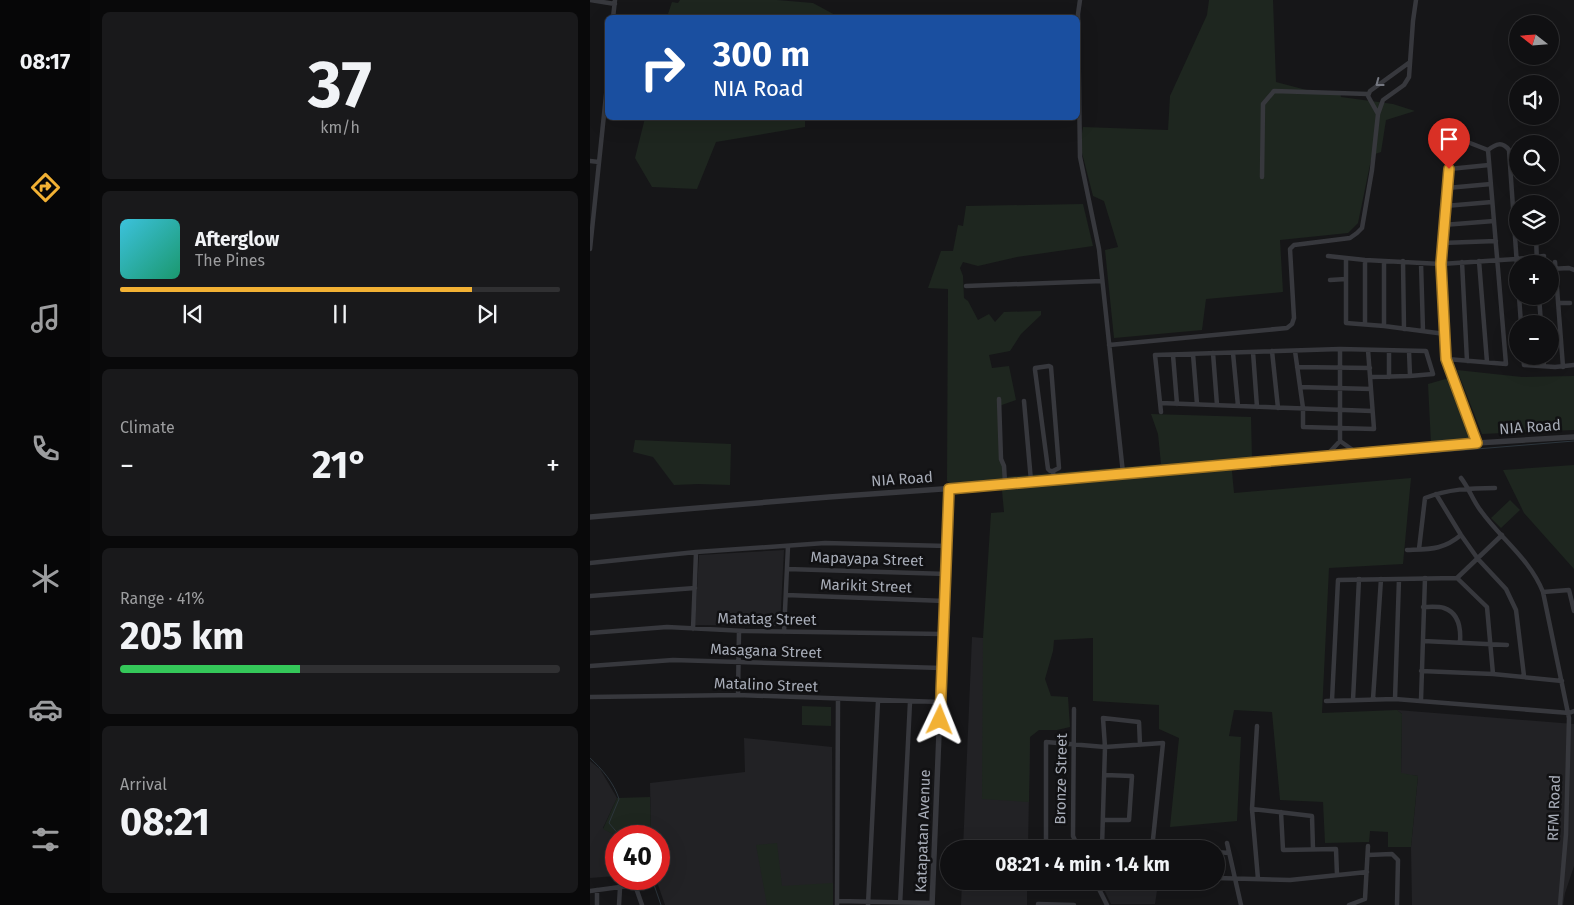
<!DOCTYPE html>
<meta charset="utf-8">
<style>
:root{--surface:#101012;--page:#19191b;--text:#f1f3f6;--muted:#9c9d9f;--line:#303032;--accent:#f2b134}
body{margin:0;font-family:"Fira Sans",sans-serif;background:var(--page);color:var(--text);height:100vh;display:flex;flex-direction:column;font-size:19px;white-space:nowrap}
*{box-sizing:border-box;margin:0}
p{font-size:16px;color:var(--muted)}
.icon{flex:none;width:28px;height:28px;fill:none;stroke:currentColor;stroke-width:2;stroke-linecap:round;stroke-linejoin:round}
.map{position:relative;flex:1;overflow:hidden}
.sheet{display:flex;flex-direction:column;gap:12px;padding:12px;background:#09090a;width:500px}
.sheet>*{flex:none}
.banner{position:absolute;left:15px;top:15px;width:475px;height:105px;border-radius:8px;box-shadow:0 5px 20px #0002,0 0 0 1px var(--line);background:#1a4fa0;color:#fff;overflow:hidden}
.needle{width:32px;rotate:287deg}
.fabs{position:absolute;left:919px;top:15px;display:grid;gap:10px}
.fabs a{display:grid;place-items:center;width:50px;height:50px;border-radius:50%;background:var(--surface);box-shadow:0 5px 20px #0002,0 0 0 1px var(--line);font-size:25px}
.speed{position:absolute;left:15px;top:825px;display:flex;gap:10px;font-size:25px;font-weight:700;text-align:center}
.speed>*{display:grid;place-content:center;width:65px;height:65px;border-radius:50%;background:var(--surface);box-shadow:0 5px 20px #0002,0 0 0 1px var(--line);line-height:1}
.speed .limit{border:8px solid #d22;background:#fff;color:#111}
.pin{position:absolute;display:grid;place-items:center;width:42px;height:42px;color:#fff;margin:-51px -21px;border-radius:50% 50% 50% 0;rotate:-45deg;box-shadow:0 0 5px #0007}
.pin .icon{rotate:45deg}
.me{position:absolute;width:55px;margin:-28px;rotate:2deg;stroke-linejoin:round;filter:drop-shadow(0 0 4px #0008)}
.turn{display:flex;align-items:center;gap:18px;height:105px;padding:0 25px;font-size:22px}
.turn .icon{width:65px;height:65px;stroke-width:2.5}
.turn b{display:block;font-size:35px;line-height:42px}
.big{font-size:38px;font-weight:700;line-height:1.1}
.sheet .widget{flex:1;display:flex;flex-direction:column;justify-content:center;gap:8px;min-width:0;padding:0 18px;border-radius:8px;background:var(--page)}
.sheet .dial{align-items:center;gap:0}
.dial b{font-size:65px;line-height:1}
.song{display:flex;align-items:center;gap:15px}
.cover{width:60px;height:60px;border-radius:8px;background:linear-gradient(135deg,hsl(190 70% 55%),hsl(160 70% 35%))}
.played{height:5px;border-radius:2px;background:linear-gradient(90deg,var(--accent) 80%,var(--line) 80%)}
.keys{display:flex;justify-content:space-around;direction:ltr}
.heat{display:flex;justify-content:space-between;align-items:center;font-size:28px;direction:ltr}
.charge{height:8px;border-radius:4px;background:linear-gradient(90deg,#34c759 41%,var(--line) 0)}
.trip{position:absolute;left:350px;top:840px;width:285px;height:50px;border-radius:25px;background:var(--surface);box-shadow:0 5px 20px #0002,0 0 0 1px var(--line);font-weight:700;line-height:50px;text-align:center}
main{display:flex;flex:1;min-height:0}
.tabs{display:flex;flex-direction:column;width:90px;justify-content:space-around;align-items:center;background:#060607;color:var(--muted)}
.tabs .icon{width:35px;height:35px}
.tabs .selected{color:var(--accent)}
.tabs b{font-size:22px;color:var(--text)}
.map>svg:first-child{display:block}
</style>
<main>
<nav class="tabs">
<b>08:17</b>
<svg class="icon selected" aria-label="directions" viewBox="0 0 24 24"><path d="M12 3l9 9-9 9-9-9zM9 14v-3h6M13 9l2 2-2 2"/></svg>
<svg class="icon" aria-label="music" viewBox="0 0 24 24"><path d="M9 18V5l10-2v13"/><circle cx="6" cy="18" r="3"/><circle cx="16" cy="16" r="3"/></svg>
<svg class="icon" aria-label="phone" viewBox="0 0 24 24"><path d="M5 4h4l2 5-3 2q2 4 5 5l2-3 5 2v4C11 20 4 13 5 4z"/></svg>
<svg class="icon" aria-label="climate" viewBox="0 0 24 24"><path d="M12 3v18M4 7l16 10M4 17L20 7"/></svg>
<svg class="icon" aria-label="car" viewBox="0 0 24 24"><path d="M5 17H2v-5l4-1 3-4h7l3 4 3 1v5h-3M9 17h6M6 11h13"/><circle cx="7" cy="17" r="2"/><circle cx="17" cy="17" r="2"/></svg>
<svg class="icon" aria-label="filters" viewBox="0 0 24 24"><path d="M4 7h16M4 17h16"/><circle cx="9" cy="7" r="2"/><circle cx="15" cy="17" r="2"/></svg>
</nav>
<section class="sheet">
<div class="widget dial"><b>37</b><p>km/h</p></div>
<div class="widget">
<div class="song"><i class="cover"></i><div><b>Afterglow</b><p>The Pines</p></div></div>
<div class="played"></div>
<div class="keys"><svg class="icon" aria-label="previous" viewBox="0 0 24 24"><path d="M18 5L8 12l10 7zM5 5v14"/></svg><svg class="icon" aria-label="pause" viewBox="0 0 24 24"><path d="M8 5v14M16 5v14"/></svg><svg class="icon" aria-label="next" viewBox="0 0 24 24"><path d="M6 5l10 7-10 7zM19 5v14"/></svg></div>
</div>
<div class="widget"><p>Climate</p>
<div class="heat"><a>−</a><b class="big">21°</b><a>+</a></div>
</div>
<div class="widget"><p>Range · 41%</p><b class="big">205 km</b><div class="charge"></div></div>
<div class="widget"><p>Arrival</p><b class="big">08:21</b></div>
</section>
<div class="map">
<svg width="984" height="905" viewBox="0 0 984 905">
<rect width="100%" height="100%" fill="#161618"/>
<path fill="#222225" d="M194 550 190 626 105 625 109 555Z
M382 637 436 642 440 737 438 849H373Z
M807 710 984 724V866L975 893 973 905H822L821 847 828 776 811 774 812 714Z
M154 738 242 747 243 905H75L66 879H69V836H61L60 783 155 772Z
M0 761 10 769 27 798 13 828 25 835 26 839V876L0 878Z
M372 881H437V905H371Z
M510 881 568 884 565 904H521Z"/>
<path fill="#1e261f" d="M90 0H187L223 3 247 16V17H77L82 2 88 3Z
M619 0H683L686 82 728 93 750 91 751 97 803 104 825 111 796 120 791 152 782 155 768 223 758 233 690 240 693 292 616 299 612 330 524 338 515 250 528 247 514 201 503 196 490 145 493 127 578 130 580 96 617 15Z
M55 118H215V127L126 142 107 189 62 187 45 158Z
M493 204 503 246 427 257 388 266 373 262 370 268 373 276 374 298 378 301 388 320 399 314 405 322 414 312 451 311V315L431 334 420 351 399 355 402 368 419 366 426 400 409 406 413 477 571 464 568 434 561 414 661 417 662 459 641 461 644 493 821 478 813 564 739 568 732 713 807 710 812 714 811 773 828 776 821 847H798V832L780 831 779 842 735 843 733 802 690 800 682 712 644 710 639 736 651 737 647 821 580 827 589 738 569 729V705L503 701V638L464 640 463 651 455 679 461 696 478 697 480 727 467 730H449L440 737 439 802 392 799 393 638 401 513 414 512 411 480 362 485 357 481 358 289 338 288 351 251H363L368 225 373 226 376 206Z
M867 370 932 377 984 376V430L892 434Z
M859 378 883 442 841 444 838 384Z
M45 440 141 444 140 485 108 484 84 485 63 457 43 452Z
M984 465V569L934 513 913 470Z
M920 500 930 510 911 528 901 518Z
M212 706 241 707V726L212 725Z
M60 797 61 836H26V839L25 835 13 829 27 798Z
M187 843 192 886 243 883V905H177L166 845Z"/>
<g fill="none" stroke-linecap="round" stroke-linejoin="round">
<path stroke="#2c353c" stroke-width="1" d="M533 478 984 441
M0 758C12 769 24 783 29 799L19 823 30 836
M62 879 71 905"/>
<path stroke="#37383d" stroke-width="4.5" d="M0 0 25 4
M490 0 488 14 490 157 509 249 533 473
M23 18 25 0
M788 114 778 96 780 91 820 62
M898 150C906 144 912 141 919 150L928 280
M0 161 9 162
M859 169 899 165
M672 177 673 104 684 91 778 94
M857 188 901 184
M855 206 902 202
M853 225 904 221
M946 236 947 264
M852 243 906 241
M0 249 18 76
M738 256 775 260 851 264 926 259 954 256
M756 258V323L794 326 855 334
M794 261V326
M813 261 814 329
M889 261 897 362
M872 262 877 361
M965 262 973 367
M831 263 833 331
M960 269 979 268 984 270
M740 280 756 279
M376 286 512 281
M929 296 931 324
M949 296 951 324
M968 303H980
M775 324V260
M519 345 697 328 702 324 704 318 700 249 704 245 760 238 767 233 772 228 782 170 788 114 793 100 814 85 819 77 823 21 826 0
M682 351 688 408
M705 351 713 408V427L784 429 778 350
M799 351V377
M819 351 820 376
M663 352 667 407
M623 353 627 405
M643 353 648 406
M603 354 607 404
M583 355 587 404
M933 356 934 365 965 367 984 365
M953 356 954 366
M857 359 916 364 898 150
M707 367 780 368
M710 387 781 389
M409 399 411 459 414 466 415 483
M434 401 441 481
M570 403 782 411
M571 412 565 355 750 349 836 351 843 374 820 376 781 377
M750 441V349
M887 443 857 359 851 264 862 136 898 150
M736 456 750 441 767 453
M463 471 469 468 461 367 459 366 445 368V370L458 469 460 471H463L464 479
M871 478C879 488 883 501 891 511 911 539 940 559 953 592L979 718 976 834 970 905
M846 494 871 535 888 559 916 589 926 610 934 676
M829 549 835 498C858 489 881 488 905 488
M817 550C840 549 853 550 871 535
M0 563 106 552 235 543 358 546
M197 569 357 574
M867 578 897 607 903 674
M953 592 979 590 984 611
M196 595 355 601
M0 596 105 588
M833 607C839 607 848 606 854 608 869 613 871 628 870 642
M103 629 106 552
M194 632 198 546
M0 633 77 627 155 631 353 634
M833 641 917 645
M0 666 83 660 352 668
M831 671 903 674 972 681
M148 695 149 631
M0 697 148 695 350 702
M783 699 791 579
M805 699 809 579
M742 700 748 580 867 578 912 535
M763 700 769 579
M831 700 835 578
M736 701 805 699 979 713 984 711
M484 709 483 836 489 849
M667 726 662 809 668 879
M662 809 722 816 723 849
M691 812 693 850 746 849 747 875
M513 820H539L542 776 515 775
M637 843 651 905
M488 846 547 849
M512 847 515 747 513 718 549 722 550 745
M456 849V742L515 747 573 743 562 849
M626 852 639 853
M778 855 802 854 808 860 807 905
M626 878 700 880 777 872
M505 881 517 905
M0 891 45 885 52 905
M247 901 342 903
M448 904 484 905
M7 905V890
M29 905 30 888
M247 905 248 699
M278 905 288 701
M310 905 320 702
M759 905 775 899 778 846"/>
<path stroke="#37383d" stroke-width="5.5" d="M0 517 239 497 352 489 887 443 984 437
M342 905 359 489"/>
</g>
<defs><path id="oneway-chevron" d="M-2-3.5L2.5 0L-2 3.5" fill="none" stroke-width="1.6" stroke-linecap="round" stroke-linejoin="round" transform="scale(1.25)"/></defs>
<use stroke="#757881" href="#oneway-chevron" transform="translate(789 83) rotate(143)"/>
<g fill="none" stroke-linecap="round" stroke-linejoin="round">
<g stroke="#9d7322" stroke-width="12">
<path id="route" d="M350 720 359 489 887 443 856 359 851 264 859 169"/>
</g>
<use href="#route" stroke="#f2b134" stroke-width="9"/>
</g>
<g text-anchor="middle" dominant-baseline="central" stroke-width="5" stroke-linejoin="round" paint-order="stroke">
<g font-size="15" fill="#a8adb8" stroke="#111113">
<text transform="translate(940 427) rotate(-4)">NIA Road</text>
<text transform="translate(312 479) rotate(-4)">NIA Road</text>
<text transform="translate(277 559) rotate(2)">Mapayapa Street</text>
<text transform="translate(276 586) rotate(2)">Marikit Street</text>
<text transform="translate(177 619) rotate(1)">Matatag Street</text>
<text transform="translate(176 651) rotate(2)">Masagana Street</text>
<text transform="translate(176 685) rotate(2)">Matalino Street</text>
<text transform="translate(471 779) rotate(-89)">Bronze Street</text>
<text transform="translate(964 808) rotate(-88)">RFM Road</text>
<text transform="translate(333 831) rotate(-88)">Katapatan Avenue</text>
</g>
</g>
</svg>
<div class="fabs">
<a><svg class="needle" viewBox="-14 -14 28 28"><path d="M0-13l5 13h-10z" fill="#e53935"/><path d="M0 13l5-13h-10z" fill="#9c9d9f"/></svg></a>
<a><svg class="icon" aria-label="sound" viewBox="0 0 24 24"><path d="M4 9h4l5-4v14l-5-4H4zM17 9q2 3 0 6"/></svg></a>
<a><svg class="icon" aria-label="search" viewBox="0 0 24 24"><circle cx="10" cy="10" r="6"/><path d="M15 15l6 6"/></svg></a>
<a><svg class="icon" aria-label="layers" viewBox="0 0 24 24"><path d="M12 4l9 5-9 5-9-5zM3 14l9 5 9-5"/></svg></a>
<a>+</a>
<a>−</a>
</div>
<div class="speed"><div class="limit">40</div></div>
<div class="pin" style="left:859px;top:169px;background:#d93025"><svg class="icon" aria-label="arrive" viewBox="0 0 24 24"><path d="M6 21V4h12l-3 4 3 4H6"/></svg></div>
<svg class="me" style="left:350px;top:720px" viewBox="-20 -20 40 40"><path d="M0-17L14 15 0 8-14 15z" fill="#f2b134" stroke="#fff" stroke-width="4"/></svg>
<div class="trip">08:21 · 4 min · 1.4 km</div>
<div class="banner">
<div class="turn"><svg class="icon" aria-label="right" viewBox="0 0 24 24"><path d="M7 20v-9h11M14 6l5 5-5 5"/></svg><div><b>300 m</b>NIA Road</div></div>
</div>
</div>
</main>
